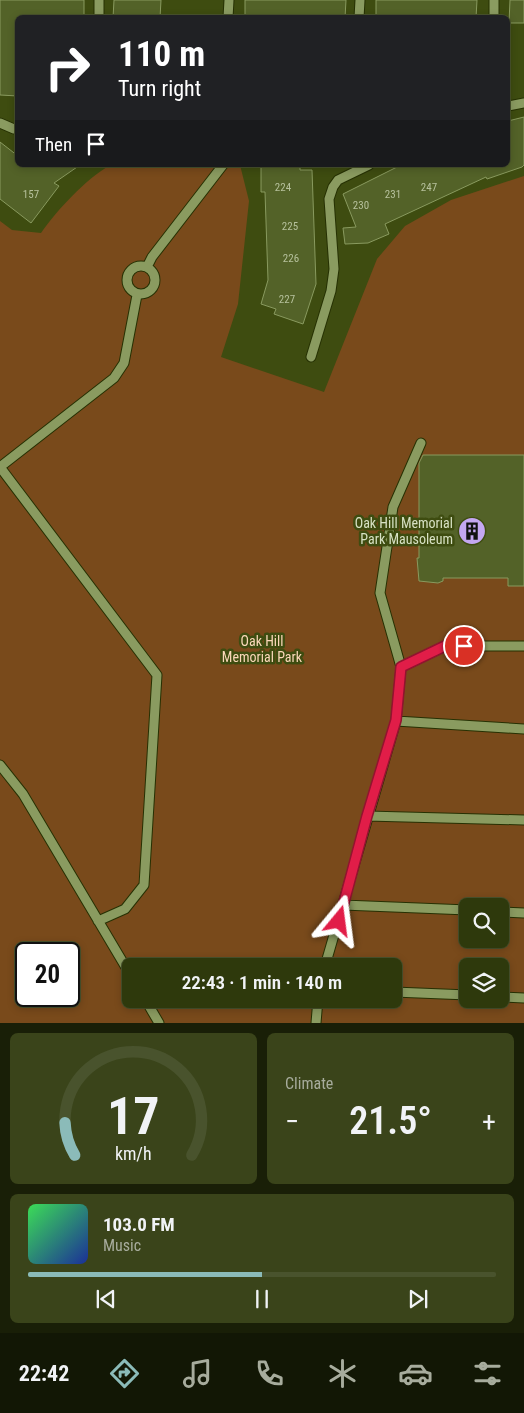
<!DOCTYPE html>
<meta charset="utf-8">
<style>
:root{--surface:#2e390c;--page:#3a441a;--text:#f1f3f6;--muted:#a7ac9d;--line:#49532d;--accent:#8bbbb9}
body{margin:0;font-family:"Roboto Condensed",sans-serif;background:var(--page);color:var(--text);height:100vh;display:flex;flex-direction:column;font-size:19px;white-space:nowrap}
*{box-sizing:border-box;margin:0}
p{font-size:16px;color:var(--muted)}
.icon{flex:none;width:28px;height:28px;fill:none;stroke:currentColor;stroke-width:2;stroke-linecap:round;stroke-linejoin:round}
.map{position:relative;height:1023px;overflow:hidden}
.side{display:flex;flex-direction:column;gap:10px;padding:10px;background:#191f07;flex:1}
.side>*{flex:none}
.hud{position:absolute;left:15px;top:15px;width:495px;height:152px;border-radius:8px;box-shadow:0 2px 8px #0003,0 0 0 1px var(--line);background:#202124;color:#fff;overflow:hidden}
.controls{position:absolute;left:459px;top:898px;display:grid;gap:10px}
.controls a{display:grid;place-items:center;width:50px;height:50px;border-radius:8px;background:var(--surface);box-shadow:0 2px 8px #0003,0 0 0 1px var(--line);font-size:25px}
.speed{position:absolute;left:15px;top:942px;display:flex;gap:10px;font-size:25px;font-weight:700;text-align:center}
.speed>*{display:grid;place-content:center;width:65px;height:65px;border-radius:50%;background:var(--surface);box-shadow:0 2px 8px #0003,0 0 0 1px var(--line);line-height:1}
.speed .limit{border:2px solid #111;border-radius:8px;background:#fff;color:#111}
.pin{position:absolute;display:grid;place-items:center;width:42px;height:42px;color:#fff;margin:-21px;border:2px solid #fff;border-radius:50%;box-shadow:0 1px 5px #0007}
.me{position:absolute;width:55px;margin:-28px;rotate:16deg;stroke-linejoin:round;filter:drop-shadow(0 0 4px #0008)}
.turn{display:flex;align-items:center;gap:18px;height:105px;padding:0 20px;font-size:22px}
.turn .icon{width:65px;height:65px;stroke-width:2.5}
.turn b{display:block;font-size:35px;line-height:42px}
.then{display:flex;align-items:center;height:48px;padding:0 20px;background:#0003;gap:10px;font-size:19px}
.big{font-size:38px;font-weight:600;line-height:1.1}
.side .tile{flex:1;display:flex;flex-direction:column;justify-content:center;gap:8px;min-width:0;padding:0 18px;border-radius:8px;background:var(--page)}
.side .dial{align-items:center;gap:0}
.dial svg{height:130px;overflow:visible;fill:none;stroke:var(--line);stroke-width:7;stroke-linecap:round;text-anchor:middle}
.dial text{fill:var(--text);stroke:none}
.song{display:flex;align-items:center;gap:15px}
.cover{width:60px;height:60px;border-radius:8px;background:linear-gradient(135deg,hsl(130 70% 55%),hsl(230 70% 35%))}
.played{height:5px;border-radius:2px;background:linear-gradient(90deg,var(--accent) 50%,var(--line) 50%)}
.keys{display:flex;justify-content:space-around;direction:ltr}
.heat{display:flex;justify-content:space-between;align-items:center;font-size:28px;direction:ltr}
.side .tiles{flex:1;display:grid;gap:10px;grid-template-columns:1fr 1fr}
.tile:last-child{grid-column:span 2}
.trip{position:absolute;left:122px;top:958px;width:280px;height:50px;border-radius:8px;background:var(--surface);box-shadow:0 2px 8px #0003,0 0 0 1px var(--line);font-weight:600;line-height:50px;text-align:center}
.tab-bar{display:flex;height:80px;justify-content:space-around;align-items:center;background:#121705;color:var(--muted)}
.tab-bar .icon{width:35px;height:35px}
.tab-bar .current{color:var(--accent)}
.tab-bar b{font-size:22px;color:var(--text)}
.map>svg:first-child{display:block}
</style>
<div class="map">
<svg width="524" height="1023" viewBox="0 0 524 1023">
<rect width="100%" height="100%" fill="#3e4c10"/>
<path fill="#794a1b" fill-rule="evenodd" d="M110 165H240L249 201 238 304 221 357 324 392 377 259 405 226 451 200 524 176V1023H0V221L12 230 41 233C59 208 84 181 110 165ZM468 906H500V939H468ZM26 954H69V996H26ZM131 966H394V999H131ZM468 966H500V999H468Z"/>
<path fill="#536228" stroke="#899a5f" d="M0 0H84V18H18V96L0 95Z
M114 0H161L160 18H113Z
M245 0H346L345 18H245Z
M376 0H477L476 18H376Z
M510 0H524V23H509Z
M524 117V165L522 167 487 179 486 177 385 224 389 234 368 243 345 244 343 228 356 227 343 194 401 165H508V121Z
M0 142 18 156V165H80L54 183 59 186 31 223 0 199Z
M261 165H300V170H312L316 284 303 324 274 314 276 309 261 304 268 280 265 192H261Z
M423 455H524V586H508V578H443V581L438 583 419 581 417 558H419V463Z"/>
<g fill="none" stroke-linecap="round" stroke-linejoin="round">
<g stroke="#263103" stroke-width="11">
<path id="minor" d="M99 18V0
M228 18 229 0
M359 18 360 0
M494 18V0
M508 106 524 103
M0 123 14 129H18
M127 280a14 14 0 1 1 28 0a14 14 0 1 1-28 0Z
M147 267 152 257 223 165
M311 357 331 291 334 269 329 199 333 187 338 180 369 165
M0 467 157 675 144 885 125 909 98 921
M0 467 114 378 124 363 137 295
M401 667 445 646H524
M396 721 524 729
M0 765 23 794 131 976
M367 816 524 820
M343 905 468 910
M500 912 524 913
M325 966 396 721 401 667 380 593 393 507 421 443
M394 992 468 995
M500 997 524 998
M145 999 159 1023
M316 1023 318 999"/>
</g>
<use href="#minor" stroke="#8a9b60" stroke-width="9"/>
</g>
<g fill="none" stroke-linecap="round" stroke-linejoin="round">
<g stroke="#92132f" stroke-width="12">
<path id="route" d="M339 921 367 816 396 720 401 667 445 646H464"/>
</g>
<use href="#route" stroke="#e11d48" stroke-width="9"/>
</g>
<defs>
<g id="building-disc" transform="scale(1.4375)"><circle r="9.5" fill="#c4a7f1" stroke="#3e4c10"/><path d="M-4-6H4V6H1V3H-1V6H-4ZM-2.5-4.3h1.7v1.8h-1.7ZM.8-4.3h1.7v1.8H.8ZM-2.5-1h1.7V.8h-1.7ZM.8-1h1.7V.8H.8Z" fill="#111"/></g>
</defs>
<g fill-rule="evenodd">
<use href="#building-disc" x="472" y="531"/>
</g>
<g text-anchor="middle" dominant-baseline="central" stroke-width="5" stroke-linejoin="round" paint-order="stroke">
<g font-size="11" fill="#b6c19c">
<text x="283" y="187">224</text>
<text x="429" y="187">247</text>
<text x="31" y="194">157</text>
<text x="393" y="194">231</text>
<text x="361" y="205">230</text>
<text x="290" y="226">225</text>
<text x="291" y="258">226</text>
<text x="287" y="299">227</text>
</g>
<g font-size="14" fill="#d7e1c3" stroke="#3e4c10" text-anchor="end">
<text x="453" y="523">Oak Hill Memorial<tspan x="453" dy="16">Park Mausoleum</tspan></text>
</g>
<g font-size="14" fill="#fbd8ba" stroke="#3e4c10">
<text x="262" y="641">Oak Hill<tspan x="262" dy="16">Memorial Park</tspan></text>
</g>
</g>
</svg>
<div class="controls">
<a><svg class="icon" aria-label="search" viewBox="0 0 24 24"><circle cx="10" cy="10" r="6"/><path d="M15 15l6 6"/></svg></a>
<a><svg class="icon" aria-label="layers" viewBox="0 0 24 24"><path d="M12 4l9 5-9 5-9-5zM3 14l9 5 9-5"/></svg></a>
</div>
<div class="speed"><div class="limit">20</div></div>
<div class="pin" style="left:464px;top:646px;background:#d93025"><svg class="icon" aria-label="arrive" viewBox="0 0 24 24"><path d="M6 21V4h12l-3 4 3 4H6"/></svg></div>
<svg class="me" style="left:339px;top:921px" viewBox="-20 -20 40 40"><path d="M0-17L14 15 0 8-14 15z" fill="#e11d48" stroke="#fff" stroke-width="4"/></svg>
<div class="trip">22:43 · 1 min · 140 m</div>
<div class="hud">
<div class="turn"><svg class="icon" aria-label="right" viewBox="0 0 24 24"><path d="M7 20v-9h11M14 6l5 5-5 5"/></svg><div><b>110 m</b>Turn right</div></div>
<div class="then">Then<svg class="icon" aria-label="arrive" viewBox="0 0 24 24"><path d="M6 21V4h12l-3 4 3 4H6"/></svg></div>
</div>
</div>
<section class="side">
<div class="tiles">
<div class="tile dial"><svg viewBox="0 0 100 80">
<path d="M14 69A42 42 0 1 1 86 69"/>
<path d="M14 69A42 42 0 0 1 8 49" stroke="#8bbbb9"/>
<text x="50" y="56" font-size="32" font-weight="700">17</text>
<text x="50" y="72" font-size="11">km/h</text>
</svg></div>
<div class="tile"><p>Climate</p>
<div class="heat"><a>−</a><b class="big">21.5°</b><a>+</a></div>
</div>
<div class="tile">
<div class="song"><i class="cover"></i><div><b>103.0 FM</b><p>Music</p></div></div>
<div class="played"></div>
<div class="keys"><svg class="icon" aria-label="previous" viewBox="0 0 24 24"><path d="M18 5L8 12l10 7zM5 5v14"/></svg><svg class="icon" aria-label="pause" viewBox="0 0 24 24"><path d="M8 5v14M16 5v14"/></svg><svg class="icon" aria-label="next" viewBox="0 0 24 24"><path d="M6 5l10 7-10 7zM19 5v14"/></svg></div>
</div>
</div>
</section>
<nav class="tab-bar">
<b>22:42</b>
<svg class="icon current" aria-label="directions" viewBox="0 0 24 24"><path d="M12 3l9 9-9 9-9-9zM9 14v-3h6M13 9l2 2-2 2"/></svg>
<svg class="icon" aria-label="music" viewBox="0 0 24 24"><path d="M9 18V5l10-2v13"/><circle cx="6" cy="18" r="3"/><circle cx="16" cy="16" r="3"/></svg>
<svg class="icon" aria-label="phone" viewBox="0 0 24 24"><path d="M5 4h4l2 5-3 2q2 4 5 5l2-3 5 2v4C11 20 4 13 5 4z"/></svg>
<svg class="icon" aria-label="climate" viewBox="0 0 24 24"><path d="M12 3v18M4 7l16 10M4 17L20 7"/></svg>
<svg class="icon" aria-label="car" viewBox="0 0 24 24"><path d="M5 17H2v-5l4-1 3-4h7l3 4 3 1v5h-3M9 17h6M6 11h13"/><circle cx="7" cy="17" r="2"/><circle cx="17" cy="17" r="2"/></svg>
<svg class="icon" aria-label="filters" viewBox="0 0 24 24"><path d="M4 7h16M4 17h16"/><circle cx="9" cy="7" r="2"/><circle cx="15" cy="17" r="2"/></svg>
</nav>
